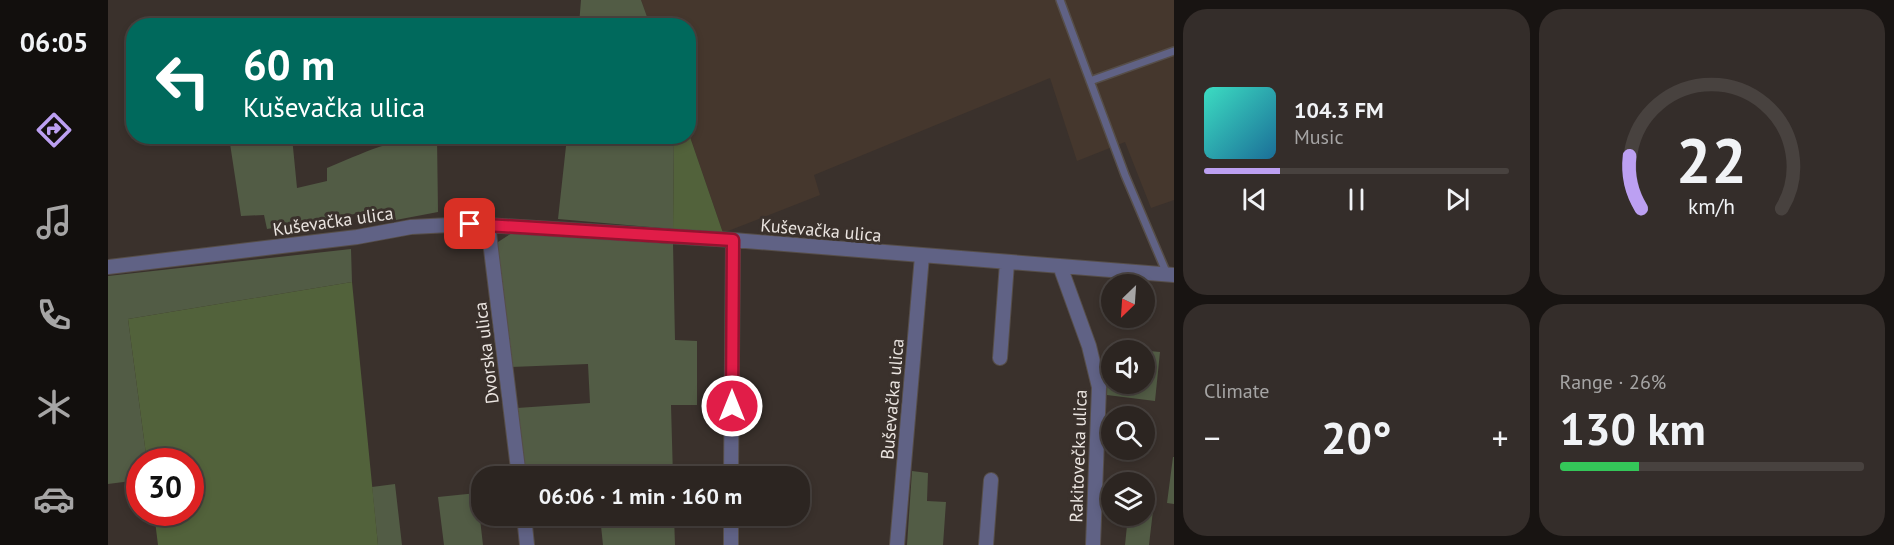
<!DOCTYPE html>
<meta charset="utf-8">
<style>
:root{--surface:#2c2521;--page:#342d2a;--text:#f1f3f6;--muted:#a6a5a5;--line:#48423f;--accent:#bca0f2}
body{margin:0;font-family:"PT Sans",sans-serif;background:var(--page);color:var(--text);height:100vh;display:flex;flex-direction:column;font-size:22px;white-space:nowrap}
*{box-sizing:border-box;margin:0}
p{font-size:20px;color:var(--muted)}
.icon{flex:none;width:33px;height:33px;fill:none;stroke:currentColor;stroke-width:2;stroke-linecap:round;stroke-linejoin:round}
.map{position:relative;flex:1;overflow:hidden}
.side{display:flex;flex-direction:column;gap:9px;padding:9px;background:#181412;width:720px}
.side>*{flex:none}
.hud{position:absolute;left:18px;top:18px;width:570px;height:126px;border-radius:24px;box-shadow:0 3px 9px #0003,0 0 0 2px var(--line);background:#00695c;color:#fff;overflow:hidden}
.needle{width:39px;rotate:205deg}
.fabs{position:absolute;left:993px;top:274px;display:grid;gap:12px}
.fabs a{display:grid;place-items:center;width:54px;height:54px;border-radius:50%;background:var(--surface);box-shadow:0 3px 9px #0003,0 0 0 2px var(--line);font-size:30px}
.speed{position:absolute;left:18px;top:448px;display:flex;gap:12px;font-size:30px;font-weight:700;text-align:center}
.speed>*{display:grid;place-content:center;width:78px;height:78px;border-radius:50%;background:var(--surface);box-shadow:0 3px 9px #0003,0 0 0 2px var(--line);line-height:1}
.speed .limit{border:9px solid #d22;background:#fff;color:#111}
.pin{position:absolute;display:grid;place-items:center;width:51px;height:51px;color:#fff;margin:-26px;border-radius:12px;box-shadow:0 3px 9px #0006}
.me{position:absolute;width:66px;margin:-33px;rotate:0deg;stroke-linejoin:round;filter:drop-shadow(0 0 4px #0008)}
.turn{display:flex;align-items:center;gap:21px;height:126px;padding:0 18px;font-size:27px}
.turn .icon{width:78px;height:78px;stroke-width:2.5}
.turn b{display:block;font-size:42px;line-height:51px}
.big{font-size:45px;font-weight:700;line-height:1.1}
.side .card{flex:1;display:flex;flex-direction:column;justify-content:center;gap:9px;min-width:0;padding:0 21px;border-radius:24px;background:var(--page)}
.side .dial{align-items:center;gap:0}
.dial svg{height:156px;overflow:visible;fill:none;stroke:var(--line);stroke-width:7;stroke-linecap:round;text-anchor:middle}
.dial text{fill:var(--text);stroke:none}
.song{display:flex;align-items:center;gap:18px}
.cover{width:72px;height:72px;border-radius:9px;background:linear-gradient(135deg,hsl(170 70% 55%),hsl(200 70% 35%))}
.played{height:6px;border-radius:3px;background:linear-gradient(90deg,var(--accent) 25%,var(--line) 25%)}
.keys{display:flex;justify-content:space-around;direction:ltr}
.heat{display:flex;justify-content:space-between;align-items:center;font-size:33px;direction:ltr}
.charge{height:9px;border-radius:4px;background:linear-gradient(90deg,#34c759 26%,var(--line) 0)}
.side .tiles{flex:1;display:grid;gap:9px;grid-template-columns:repeat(2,1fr)}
.trip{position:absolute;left:363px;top:466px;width:339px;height:60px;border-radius:24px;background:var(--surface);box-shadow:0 3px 9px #0003,0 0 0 2px var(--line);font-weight:700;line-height:60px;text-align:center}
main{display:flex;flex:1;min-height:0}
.tabs{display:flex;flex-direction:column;width:108px;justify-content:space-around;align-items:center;background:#120f0d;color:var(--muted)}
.tabs .icon{width:42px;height:42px}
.tabs .on{color:var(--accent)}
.tabs b{font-size:27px;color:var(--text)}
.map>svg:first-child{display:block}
</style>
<main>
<nav class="tabs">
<b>06:05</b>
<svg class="icon on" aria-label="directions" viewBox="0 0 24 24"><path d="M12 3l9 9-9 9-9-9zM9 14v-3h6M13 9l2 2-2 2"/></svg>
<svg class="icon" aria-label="music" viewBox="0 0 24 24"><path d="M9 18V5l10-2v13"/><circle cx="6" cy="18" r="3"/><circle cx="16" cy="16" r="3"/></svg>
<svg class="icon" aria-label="phone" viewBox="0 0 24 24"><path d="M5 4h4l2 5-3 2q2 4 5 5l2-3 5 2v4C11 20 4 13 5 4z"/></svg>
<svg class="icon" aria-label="climate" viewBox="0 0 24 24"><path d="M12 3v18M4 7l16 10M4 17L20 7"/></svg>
<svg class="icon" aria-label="car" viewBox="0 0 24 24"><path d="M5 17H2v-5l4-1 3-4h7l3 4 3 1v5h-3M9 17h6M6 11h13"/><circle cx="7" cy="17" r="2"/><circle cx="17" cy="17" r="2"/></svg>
</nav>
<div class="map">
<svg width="1066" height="545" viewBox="0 0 1066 545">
<rect width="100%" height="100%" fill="#3a312c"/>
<path fill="#45372d" d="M533 0H1066V200L1043 208 1017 142 969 161 942 78 706 175 712 195 615 233 581 134 580 26 542 25Z"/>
<path fill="#525c45" d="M473 0H533L542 25H471Z
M121 137H184L189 188 219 181V168C255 153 289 136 329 137L330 212 272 223 270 210 159 229 156 215 133 216Z
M459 137H566L565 229 450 219Z
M404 233 565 244 567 340 589 341V405H563L565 477H417L409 408 482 403 480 364 403 367 390 251V242Z
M243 249 244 282 20 319 39 462H32L31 480 0 484V276Z
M1031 350 1052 352 1047 401 999 395 1000 356H1003L1004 384H1036V351Z
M1065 457H1066V504L1059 503Z
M804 471 820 473 819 501 838 502 835 545H799Z
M287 484 294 545H270L264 487Z
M369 493 375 545H336L330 497Z
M1037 501 1046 502 1041 545H1017L1020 516H1036Z
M492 516H566L567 545H495Z"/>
<path fill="#52623b" d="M581 134 615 233 565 229 566 137 580 136Z
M244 282 270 545H50L46 513H82V462H39L20 319Z"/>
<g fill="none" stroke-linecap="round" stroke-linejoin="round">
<g stroke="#564e49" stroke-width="10">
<path id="lane" d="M952 0 1017 175 1059 274
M982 81 1066 51"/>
</g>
<g stroke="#564e49" stroke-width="16">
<path id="street" d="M380 225 411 477
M952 266 981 346 991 387 985 545
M0 267 249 237 303 227 362 224 625 240 1066 275
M892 358 899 263
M623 477 625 240
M416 516 419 545
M623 545V516
M789 545 814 256
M878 545 883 480"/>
</g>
<use href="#lane" stroke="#606285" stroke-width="7"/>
<use href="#street" stroke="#606285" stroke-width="14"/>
</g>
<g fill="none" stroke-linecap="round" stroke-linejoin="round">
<g stroke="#92132f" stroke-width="15">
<path id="route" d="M362 224 625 240 624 406"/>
</g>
<use href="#route" stroke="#e11d48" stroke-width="10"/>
</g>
<g text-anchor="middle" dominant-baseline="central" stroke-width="6" stroke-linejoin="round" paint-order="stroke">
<g font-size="18" fill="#ebe5e1" stroke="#3a312c">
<text transform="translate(225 221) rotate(-8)">Kuševačka ulica</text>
<text transform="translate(713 230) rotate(5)">Kuševačka ulica</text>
<text transform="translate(378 353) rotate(-97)">Dvorska ulica</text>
<text transform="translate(784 399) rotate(-85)">Buševačka ulica</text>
<text transform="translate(970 456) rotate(-88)">Rakitovečka ulica</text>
</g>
</g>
</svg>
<div class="fabs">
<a><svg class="needle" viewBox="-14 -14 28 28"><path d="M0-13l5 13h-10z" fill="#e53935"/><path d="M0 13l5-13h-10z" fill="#a6a5a5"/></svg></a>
<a><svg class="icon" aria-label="sound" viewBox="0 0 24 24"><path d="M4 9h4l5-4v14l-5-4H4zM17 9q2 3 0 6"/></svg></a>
<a><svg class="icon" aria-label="search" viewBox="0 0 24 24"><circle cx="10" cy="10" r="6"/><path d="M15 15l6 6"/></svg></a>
<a><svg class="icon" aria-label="layers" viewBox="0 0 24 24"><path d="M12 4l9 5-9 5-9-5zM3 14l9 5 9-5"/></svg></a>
</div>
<div class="speed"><div class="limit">30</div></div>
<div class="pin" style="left:362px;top:224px;background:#d93025"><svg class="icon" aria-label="arrive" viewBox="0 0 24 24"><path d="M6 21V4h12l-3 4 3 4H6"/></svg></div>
<svg class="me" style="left:624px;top:406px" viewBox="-20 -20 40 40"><circle r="17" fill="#e11d48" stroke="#fff" stroke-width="3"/><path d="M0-11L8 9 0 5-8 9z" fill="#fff"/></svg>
<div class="trip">06:06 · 1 min · 160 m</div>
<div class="hud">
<div class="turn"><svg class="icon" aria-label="left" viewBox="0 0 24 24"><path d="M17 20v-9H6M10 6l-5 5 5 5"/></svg><div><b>60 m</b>Kuševačka ulica</div></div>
</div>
</div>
<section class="side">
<div class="tiles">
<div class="card">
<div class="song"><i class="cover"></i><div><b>104.3 FM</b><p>Music</p></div></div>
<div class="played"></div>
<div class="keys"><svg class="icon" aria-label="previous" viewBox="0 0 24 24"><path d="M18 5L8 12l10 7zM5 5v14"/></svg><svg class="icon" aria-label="pause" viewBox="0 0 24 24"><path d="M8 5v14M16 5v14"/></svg><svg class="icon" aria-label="next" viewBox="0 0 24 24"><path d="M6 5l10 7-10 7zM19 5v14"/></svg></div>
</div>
<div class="card dial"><svg viewBox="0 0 100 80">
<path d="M14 69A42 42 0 1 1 86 69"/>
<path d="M14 69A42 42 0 0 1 8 42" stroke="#bca0f2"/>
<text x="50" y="56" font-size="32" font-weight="700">22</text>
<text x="50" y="72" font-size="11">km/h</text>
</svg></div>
<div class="card"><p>Climate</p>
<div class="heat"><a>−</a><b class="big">20°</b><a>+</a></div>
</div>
<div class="card"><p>Range · 26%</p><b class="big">130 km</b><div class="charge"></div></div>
</div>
</section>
</main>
